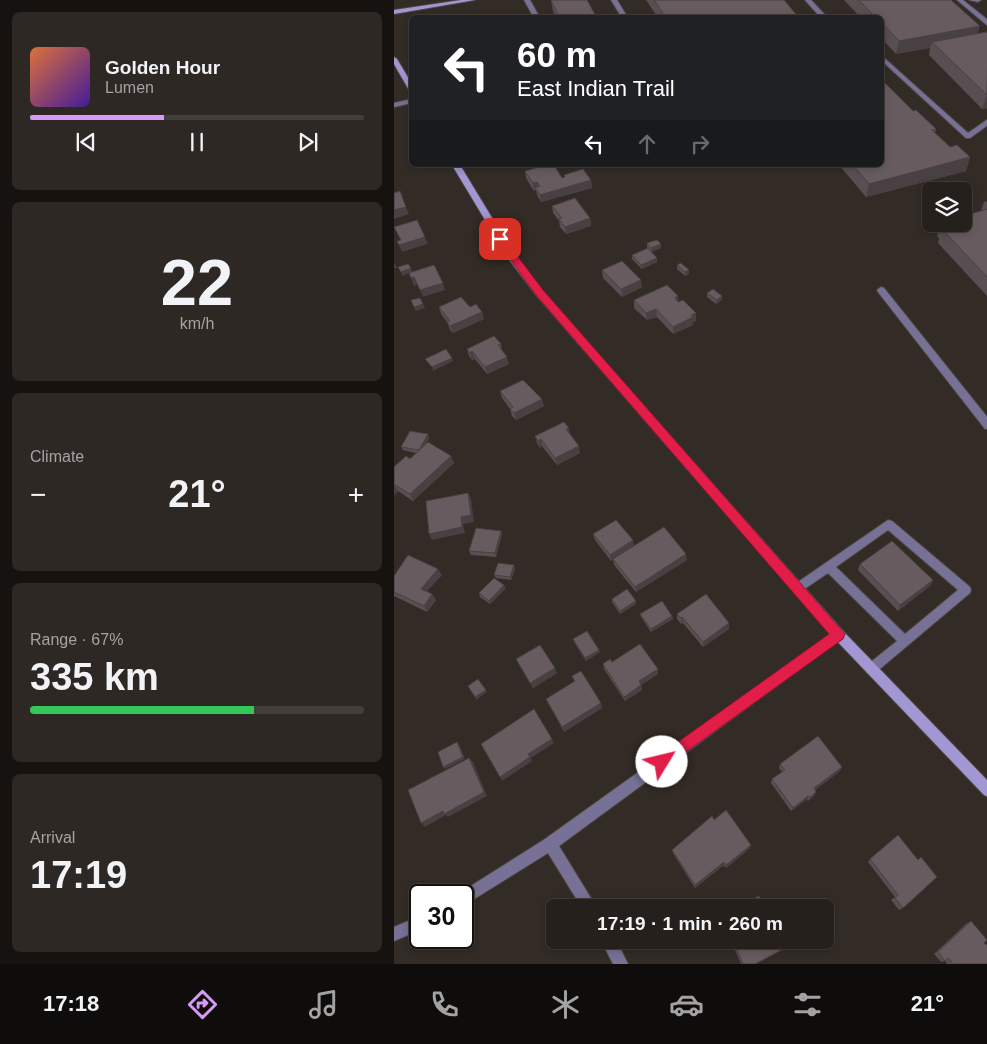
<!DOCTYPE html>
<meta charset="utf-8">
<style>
:root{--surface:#26201c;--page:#2e2825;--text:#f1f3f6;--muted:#a4a3a3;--line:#423e3b;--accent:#d99af7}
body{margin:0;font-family:Helvetica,sans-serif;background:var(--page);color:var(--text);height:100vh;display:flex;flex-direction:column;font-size:19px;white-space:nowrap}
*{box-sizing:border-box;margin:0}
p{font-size:16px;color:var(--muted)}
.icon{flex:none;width:28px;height:28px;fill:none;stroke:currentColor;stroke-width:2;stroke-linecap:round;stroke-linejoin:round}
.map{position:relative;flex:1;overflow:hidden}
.details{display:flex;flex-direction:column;gap:12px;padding:12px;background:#15120f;width:394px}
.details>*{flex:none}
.top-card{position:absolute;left:15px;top:15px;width:475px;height:152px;border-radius:8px;box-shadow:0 2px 8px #0003,0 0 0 1px var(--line);background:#202124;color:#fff;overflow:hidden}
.tools{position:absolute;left:528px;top:182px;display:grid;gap:10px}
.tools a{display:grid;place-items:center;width:50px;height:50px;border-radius:8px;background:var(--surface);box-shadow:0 2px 8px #0003,0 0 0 1px var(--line);font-size:25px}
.speed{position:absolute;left:15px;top:884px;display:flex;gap:10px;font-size:25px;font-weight:700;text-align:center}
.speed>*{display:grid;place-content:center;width:65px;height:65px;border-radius:50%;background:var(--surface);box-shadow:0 2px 8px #0003,0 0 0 1px var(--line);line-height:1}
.speed .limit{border:2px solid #111;border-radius:8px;background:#fff;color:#111}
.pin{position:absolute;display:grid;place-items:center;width:42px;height:42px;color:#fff;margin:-21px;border-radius:10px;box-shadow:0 2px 8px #0006}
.me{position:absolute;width:55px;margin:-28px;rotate:54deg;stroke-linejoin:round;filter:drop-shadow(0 0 4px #0008)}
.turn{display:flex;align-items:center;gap:18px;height:105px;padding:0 25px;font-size:22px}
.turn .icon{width:65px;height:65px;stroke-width:2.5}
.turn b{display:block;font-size:35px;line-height:42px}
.lanes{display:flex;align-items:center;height:48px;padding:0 25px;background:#0003;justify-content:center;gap:25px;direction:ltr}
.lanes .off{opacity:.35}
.big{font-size:38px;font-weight:800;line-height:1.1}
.details .card{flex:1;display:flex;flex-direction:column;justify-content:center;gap:8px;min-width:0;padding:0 18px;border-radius:8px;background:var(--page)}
.details .dial{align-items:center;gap:0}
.dial b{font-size:65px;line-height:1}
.song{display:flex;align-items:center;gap:15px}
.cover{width:60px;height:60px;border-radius:8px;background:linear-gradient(135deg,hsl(20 70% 55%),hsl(260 70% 35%))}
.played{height:5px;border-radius:2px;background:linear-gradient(90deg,var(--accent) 40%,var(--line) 40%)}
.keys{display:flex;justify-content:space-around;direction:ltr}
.heat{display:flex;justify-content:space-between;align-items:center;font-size:28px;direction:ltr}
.charge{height:8px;border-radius:4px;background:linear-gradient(90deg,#34c759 67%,var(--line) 0)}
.trip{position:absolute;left:152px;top:899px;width:288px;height:50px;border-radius:8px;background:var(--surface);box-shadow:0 2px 8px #0003,0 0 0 1px var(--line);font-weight:800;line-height:50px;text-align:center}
.tab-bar{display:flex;height:80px;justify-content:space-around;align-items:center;background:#0f0d0b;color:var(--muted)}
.tab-bar .icon{width:35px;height:35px}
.tab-bar .selected{color:var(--accent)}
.tab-bar b{font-size:22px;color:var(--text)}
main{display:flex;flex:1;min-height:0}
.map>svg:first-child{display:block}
</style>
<main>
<section class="details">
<div class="card">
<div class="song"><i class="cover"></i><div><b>Golden Hour</b><p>Lumen</p></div></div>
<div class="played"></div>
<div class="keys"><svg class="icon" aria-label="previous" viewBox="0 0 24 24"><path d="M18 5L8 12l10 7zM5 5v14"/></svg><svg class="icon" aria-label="pause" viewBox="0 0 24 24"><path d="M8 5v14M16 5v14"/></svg><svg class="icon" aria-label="next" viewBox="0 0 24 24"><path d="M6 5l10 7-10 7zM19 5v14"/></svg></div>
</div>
<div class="card dial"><b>22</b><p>km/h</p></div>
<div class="card"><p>Climate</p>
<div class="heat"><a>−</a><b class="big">21°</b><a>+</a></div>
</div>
<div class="card"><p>Range · 67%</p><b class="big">335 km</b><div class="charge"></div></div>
<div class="card"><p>Arrival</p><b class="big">17:19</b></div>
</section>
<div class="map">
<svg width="594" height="964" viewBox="0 0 594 964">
<rect width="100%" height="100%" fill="#332b25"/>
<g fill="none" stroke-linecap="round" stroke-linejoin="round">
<g stroke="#4e4641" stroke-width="2">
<path id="service" d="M130 0H136L146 18H140Z
M217 0H223L234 18H228Z
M411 0H417L434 18H427Z
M563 0H569L594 20V26Z
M575 0H587L584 2Z
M488 56 574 133 594 119V125L576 138H572L488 61Z
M487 287 490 288 594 418V429H591L484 292 483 290Z
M494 520 498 521 576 587 577 590 576 593 481 673 477 675 473 673 471 669 473 665 503 641 434 573 409 590 405 592 401 590 400 587 401 584ZM494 530 564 590 511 634 442 567Z"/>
</g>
<g stroke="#4e4641" stroke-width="2">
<path id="minor" d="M18 99V103L0 107V103Z
M444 629 448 630 450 634 448 638 165 846 203 908H188L154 853 69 906V895L64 894 151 839Z
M26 916V930L0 941V927Z
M207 940H222L234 964H219Z"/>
</g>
<g stroke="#4e4641" stroke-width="2">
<path id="secondary" d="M67 0H81L0 14V10Z
M0 57 3 59 18 84V92L15 90 0 64Z
M58 165H66L120 254 148 291 448 630 594 781V797L590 795 440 638 142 295 114 258Z"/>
</g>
<use href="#service" fill="#777196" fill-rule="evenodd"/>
<use href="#minor" fill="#777196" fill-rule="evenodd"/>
<use href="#secondary" fill="#a297d3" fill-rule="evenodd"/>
</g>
<path fill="#594e52" d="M157 0 203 18H162L159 11Z
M252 0H390L405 18H264Z
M450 0H557L584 33H594V108L588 109 535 55 536 48 502 54 488 39V18H467Z
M519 111 542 129 541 133 556 147 576 157 572 171 472 197 445 165H488Z
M131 171 168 178 170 177V175L197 180 198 188 147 202 143 195 142 190 140 191 132 178Z
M594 201V297L544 243 545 238 543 236 547 224H569L587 211 590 202Z
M158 206 196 218 197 226 172 234 166 227 165 221 159 213Z
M253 243 267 248 257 252 253 247Z
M238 255 263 262 248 269 238 259Z
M283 265 295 274 291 276 283 269Z
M208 270 248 287 228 297 209 278Z
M313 293 328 296V300L322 304 313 297Z
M240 300 284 302 302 313V321L299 322V325L279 334 263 317 253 320 240 308Z
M45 307H76L88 312 90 319 59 333 56 330 53 322 47 314Z
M107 344 108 350 115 364 93 374 81 359 78 360 75 356 73 349Z
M106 391 150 406 122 420 118 416 116 409 108 398Z
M176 435 186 453 163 465 148 446 146 448 143 443 141 436Z
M35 438 32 443 57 456 60 463 19 501 4 491 0 495V467L16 459 22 453 9 450 7 447Z
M107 531 108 534 102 557 77 555 75 551Z
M199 534 240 546 293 560 242 592 220 565 219 559 217 561 201 540Z
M466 564 539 580 536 586 504 611 464 570Z
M121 568 117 580 102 578 100 575Z
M48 575 33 591 38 594 42 600 33 612 0 596V576Z
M112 588 96 604 86 597 85 593Z
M218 599 242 601V604L226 614 218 602Z
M246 614 278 616 279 619 257 632 247 617Z
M283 614 335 623V629L309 647 289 623 287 624 283 619Z
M179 639 206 652 192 661 180 642Z
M122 659 163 673 139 688Z
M218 662 264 669V674L247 685 248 690 231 701 210 669 209 664Z
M178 676 208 708 170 732 152 699 180 682Z
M386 764 446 771 421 790 420 796 414 801 413 799 397 811 377 783 378 779 388 772 385 768Z
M320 820 356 848 332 868 330 865 301 888 279 853 278 850Z
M527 857 509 908 505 910 497 900 501 897 474 862 476 859 524 860Z
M577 921 590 943 594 964H553L551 961 547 962 540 954 573 923Z
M337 940H390L393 947 392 948 362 964H347Z"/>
<path fill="#484042" d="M586 26 582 39 538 42 536 48 502 54 505 41Z
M594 95V108L588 109 593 95Z
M576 157 572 171 472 197 475 184Z
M197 180 198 188 147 202 146 195Z
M143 182 144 190 141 188 142 190 140 191 139 183Z
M12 207 15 214 0 219V210Z
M196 218 197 226 172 234 171 227Z
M31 237 34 244 8 252 5 245Z
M267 244V248L257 252V248Z
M263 258V262L248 269 247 265Z
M0 264H1L3 268H0Z
M17 268 18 272 8 276 7 272Z
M295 270V274L291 276V272Z
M20 277 23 285 20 286 17 278Z
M247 280 248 287 228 297 227 289Z
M49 283 51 290 29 297 26 290Z
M284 296 285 304 281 298Z
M328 296V300L322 304 323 300Z
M29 304 31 308 22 311 20 307Z
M262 309 263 317 253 320 252 313Z
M88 312 90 319 59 333 56 326Z
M302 313V321L299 322V325L279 334V327L297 315Z
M78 351 81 359 78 360 76 353Z
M113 357 115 364 93 374 91 367Z
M58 358 59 361 39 371 38 367Z
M148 399 150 406 122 420 120 413Z
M175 428 176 435 172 429Z
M34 434 35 438 27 454 25 450Z
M147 439 148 446 146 448 144 441Z
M185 446 186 453 163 465 161 458Z
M57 456 60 463 19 501 16 494Z
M0 485H1L4 491 0 495Z
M74 493 77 499 80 522 69 524 71 533 38 540 35 534Z
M107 531 108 534 102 557 101 553Z
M239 540 240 547 217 561 216 555Z
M292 554 293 560 242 592 241 587Z
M120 565 121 568 117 580 116 577Z
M44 569 48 575 30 594 27 589Z
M539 580 536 586 504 611 506 605Z
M110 585 112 588 96 604 95 601Z
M38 594 42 600 33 612 30 606Z
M242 601V604L226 614V611Z
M278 616 279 619 257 632V629Z
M288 617 289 623 287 624V618Z
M335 623V629L309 647V642Z
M205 650 206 652 192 661 191 658Z
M161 668 163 673 139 688 136 683Z
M264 669V674L245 686V681Z
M247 685 248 690 231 701 230 697Z
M92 690 93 692 82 700 81 697Z
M207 703 208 708 170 732 168 727Z
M158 739 160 743 137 758 134 754Z
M63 742 65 744 71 759 51 769 49 767Z
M136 757 138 761 108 781 106 777Z
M75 758 79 762 93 796 54 817 52 815 31 827 27 823 49 811Z
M448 767 446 771 418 792 420 788Z
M422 792 420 796 414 801 416 797Z
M414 796 413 799 397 811 399 808Z
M357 845 356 848 332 868V865Z
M330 862V865L301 888V885Z
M393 947 392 948 362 964H361Z"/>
<path fill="#675b5f" stroke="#484042" d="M157 0H193L203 18H166Z
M260 0H390L405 18H272Z
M465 0H557L586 26 505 41 488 23V18H482Z
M592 32 594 33 593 95 538 42Z
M488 80 519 111 522 110 542 129 538 130 556 147 563 145 576 157 475 184 459 165H488Z
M152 165H160L168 178 171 177 170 175 189 169 197 180 146 195 141 188 146 186 143 182 139 183 131 171Z
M6 191 12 207 0 210V193Z
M181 198 196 218 171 227 165 219 168 218 158 206Z
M594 209V278L548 229 553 227 549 224H569V216Z
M23 220 31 237 5 245 3 241 7 240 0 227Z
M263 240 267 244 257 248 253 243Z
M254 248 263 258 247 265 238 255Z
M228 261 247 280 227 289 208 270Z
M287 263 295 270 291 272 283 265Z
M14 264 17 268 7 272 4 267Z
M40 265 49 283 26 290 20 277 17 278 15 273Z
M273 285 284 296 281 298 284 302 289 300 302 313 297 315 299 317 279 327 262 309 252 313 240 300Z
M319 289 328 296 323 300 313 293Z
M67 297 76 307 82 304 88 312 56 326 53 322 56 321 45 307Z
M26 298 29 304 20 307 17 300Z
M100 336 107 344 104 345 113 357 91 367 78 351 76 353 73 349Z
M52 349 58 358 38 367 31 359Z
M129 380 148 399 120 413 116 409 119 407 106 391Z
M170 422 175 428 172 429 185 446 161 458 147 439 144 441 141 436Z
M16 431 34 434 25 450 7 447Z
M34 442 57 456 16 494 1 485H0V467L12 456 16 459Z
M74 493 77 515 67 517 68 527 35 534 32 501Z
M222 520 239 540 216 555 199 534Z
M270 527 292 554 241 587 219 559Z
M82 528 107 531 101 553 75 551Z
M498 541 539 580 506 605 466 564Z
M14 555 44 569 27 589 38 594 30 606 0 592V576Z
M104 563 120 565 116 577 100 575Z
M100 578 110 585 95 601 85 593Z
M233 589 242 601 226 611 218 599Z
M312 594 335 623 309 642 288 617 287 618 283 614Z
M268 601 278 616 257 629 246 614Z
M193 631 205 650 191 658 179 639Z
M246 644 264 669 245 681 247 685 230 697 209 664 216 659 218 662Z
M146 645 161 668 136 683 122 659Z
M187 671 207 703 168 727 152 699 181 681 178 676Z
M84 679 92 690 81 697 74 686Z
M140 709 158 739 134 754 136 757 106 777 87 744Z
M424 736 448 767 420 788 422 792 416 797 414 796 399 808 378 779 391 770 386 764Z
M63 742 69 757 49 767 44 752Z
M75 758 90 792 50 814 49 811 27 823 14 790Z
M332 810 357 845 332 865 330 862 301 885 278 850 318 816 320 820Z
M504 835 524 860 527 857 543 877 509 908 501 898 504 895 476 859Z
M365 896 370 908H342Z
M577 921 593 940 590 943 594 946V964H559L554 958 551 961 544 952Z
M339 940H390L393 947 361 964H349Z"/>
<path fill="#e11d48" stroke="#92132f" d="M103 237H109L149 290 451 634 449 639 268 769 263 767 261 762 263 757 435 634 142 295 103 241Z"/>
</svg>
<div class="tools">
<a><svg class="icon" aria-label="layers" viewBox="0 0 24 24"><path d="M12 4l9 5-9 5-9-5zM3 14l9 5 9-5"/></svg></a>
</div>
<div class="speed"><div class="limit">30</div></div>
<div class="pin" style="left:106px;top:239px;background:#d93025"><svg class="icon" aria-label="arrive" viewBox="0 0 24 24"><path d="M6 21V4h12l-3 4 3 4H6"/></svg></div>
<svg class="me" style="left:268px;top:762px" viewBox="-20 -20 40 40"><circle r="19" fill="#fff"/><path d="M0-13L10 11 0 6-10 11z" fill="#e11d48"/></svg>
<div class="trip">17:19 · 1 min · 260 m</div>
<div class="top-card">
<div class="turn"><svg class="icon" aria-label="left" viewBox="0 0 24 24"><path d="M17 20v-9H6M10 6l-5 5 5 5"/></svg><div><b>60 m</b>East Indian Trail</div></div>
<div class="lanes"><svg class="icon" aria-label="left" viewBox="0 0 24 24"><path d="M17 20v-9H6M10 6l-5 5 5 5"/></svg><svg class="icon off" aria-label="ahead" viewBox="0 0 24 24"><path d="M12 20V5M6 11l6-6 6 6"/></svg><svg class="icon off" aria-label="right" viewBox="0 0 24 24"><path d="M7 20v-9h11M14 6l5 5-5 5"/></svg></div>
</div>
</div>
</main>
<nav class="tab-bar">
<b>17:18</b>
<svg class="icon selected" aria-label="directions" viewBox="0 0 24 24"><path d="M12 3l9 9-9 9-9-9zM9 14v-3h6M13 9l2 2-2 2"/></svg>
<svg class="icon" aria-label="music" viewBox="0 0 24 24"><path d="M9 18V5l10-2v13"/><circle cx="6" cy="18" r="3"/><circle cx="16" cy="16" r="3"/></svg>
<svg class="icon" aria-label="phone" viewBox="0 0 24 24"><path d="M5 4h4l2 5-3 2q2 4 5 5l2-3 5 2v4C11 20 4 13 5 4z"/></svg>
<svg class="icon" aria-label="climate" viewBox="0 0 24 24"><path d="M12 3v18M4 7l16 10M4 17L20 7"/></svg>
<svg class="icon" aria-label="car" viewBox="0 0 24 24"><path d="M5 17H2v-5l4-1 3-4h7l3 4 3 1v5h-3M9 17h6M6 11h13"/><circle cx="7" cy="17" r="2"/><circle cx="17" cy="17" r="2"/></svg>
<svg class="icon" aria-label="filters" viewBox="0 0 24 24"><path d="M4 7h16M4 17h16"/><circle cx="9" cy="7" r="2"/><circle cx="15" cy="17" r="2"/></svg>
<b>21°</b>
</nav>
